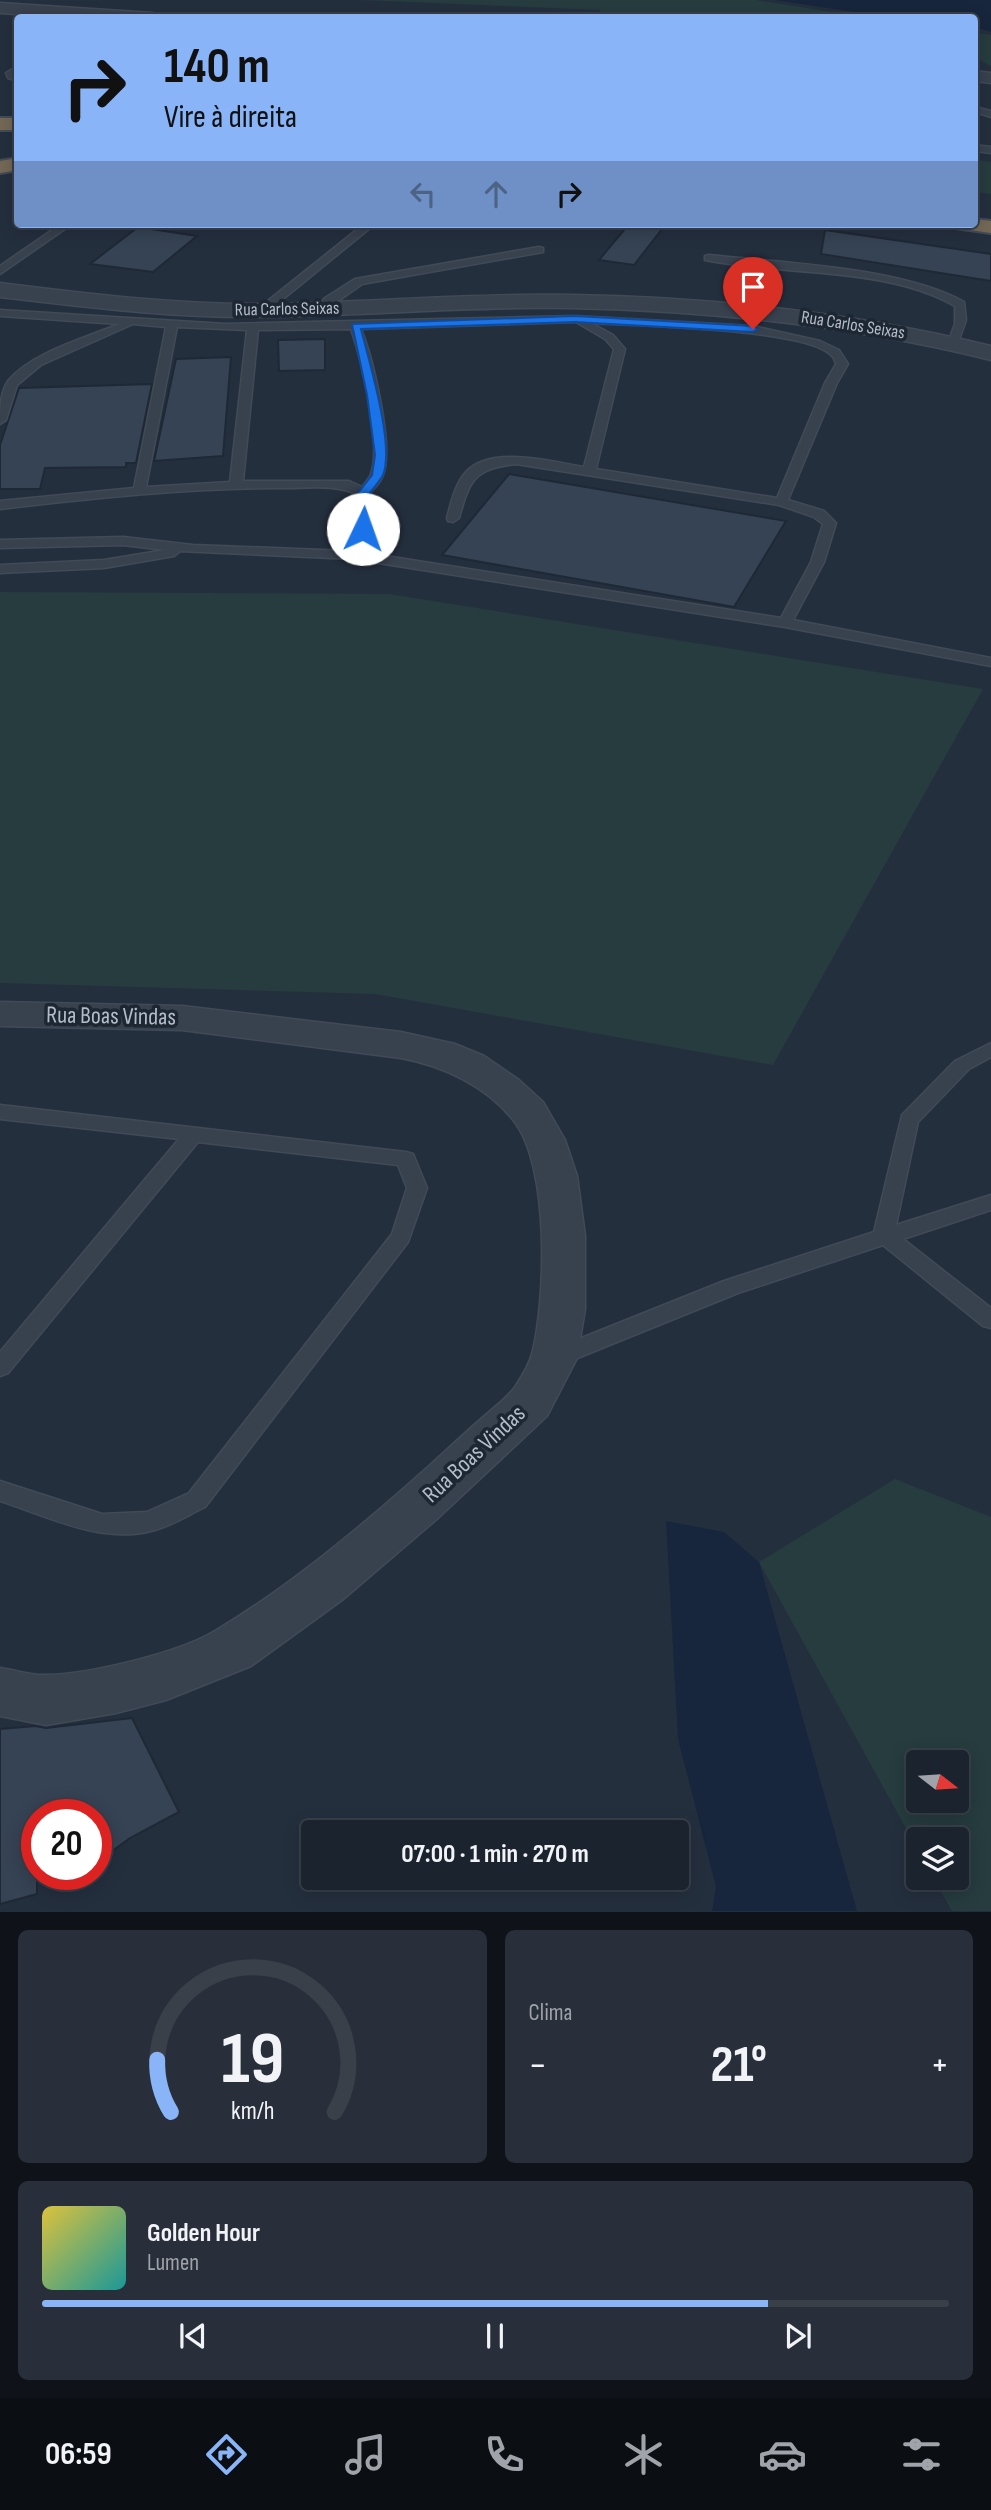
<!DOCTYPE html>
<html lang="pt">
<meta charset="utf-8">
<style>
:root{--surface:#1b232e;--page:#282f3a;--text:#f1f3f6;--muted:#a0a4aa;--line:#39404a;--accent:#8ab4f8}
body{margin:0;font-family:"Sofia Sans Condensed",sans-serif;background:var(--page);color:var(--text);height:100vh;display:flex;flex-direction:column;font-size:26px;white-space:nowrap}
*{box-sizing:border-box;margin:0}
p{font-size:23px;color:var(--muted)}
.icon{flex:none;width:38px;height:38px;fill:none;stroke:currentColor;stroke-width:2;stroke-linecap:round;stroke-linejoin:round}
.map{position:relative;height:1912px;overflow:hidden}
.details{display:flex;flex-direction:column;gap:18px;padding:18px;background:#0f1319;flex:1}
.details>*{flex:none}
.top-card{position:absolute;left:14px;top:14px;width:964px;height:214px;border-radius:7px;box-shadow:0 4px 18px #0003,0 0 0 2px var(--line);background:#8ab4f8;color:#111;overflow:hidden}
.needle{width:46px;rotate:107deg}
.tools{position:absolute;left:906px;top:1750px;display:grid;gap:14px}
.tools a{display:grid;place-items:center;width:63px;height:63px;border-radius:7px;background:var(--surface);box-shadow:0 4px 18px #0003,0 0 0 2px var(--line);font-size:35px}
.speed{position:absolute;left:21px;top:1799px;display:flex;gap:14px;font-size:35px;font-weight:700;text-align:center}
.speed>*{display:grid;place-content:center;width:91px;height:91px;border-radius:50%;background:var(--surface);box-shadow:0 4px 18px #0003,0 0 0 2px var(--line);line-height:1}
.speed .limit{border:10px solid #d22;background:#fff;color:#111}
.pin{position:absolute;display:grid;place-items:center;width:60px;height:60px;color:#fff;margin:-72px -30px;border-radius:50% 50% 50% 0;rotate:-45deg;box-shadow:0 0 7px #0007}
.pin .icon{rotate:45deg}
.me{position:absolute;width:77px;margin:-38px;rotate:3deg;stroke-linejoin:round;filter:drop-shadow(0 0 5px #0008)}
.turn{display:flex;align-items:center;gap:24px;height:147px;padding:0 35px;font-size:32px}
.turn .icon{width:91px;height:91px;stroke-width:2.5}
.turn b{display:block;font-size:49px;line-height:60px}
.lanes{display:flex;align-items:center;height:66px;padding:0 35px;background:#0003;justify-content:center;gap:35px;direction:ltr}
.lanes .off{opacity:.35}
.big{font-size:52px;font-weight:700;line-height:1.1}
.details .widget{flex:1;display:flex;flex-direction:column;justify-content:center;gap:10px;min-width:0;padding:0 24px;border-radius:10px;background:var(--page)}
.details .dial{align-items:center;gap:0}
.dial svg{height:182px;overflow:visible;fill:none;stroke:var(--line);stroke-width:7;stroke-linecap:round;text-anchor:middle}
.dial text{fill:var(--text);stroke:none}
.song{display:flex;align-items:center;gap:21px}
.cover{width:84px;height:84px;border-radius:10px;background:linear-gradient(135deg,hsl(50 70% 55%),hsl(180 70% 35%))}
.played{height:7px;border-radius:4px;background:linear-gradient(90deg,var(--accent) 80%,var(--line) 80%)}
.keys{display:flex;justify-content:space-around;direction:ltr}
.heat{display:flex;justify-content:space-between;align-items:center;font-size:38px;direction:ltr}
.details .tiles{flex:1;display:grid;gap:18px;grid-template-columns:1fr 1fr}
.widget:last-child{grid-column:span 2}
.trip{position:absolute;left:301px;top:1820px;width:388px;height:70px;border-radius:7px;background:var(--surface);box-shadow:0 4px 18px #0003,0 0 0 2px var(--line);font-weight:700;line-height:70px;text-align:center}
.tabs{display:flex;height:112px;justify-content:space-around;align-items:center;background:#0b0e12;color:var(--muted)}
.tabs .icon{width:49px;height:49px}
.tabs .on{color:var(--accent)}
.tabs b{font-size:32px;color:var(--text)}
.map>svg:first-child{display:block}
</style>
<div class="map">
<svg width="991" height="1912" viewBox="0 0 991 1912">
<rect width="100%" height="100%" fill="#242f3e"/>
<path fill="#263c3f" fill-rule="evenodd" d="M362 0H756L864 17 598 18 600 10Z
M975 33 991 35V66L975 58Z
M975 160 991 162V194L975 192Z
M0 592 389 594 983 689 773 1065 375 994 0 983Z
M895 1479 991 1517V1911H952L933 1878H957V1839H919V1852L759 1562ZM957 1762V1801H919V1762Z"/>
<path fill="#17263c" d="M775 0H991V32L975 27V18L887 17Z
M666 1521 724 1532 759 1562 857 1911H712L716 1887 678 1739Z"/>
<path fill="#364354" stroke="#1f2835" stroke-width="2" d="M629 224H666L634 265 599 260Z
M138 227 197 236 153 272 90 264Z
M825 230 991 254V281L821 254Z
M325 339V370L279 371 278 340Z
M231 357 223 456 154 461 176 359Z
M152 384 136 463H126V467L45 468 40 489H0V445L19 388Z
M509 474 786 521 734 607 442 555Z
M132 1718 179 1812 130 1838 96 1863V1815H37V1894L0 1904V1729L35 1726 46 1728Z"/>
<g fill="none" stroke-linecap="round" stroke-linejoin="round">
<g stroke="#414a57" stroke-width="3">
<path id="lane" d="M18 66V72L14 74 18 76V81L8 78 6 73Z
M975 107 991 111V117L975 112Z
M975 145 991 147V153L975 151Z
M61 224H72L0 274V266Z
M364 224H375L267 312H259V308Z
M539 247 543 248V252L362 284 324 311 315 309 325 298 355 279Z
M709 255C782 263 901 267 964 302L966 320 957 345H949L948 343 955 324V306C886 266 783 276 705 260V256Z
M0 310 226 324 575 316 753 326 820 341 839 350 848 364 837 383 788 500 824 511 836 523 824 562 793 620 991 658V666L785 627 353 559 180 551 174 556 104 568 0 573V565L104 560 165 550 123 545 0 548V540L123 537 193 545 348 551 361 510 358 495C337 484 308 488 284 488 189 488 95 498 0 509V501L134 488 166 327 133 324 41 365 17 385 6 420 0 424C0 410 0 393 8 381 31 353 85 338 119 324L0 316ZM576 322 605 339 614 349 584 467C552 462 491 445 466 472 455 484 451 503 447 518L448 521 453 522 459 518C470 479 474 469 516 464L779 505 814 517 823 524 811 562 781 618 360 552 373 510 370 493C374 488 381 482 383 475 394 446 373 359 361 329ZM591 323C635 326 804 328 831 355 834 357 835 361 836 364L825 383 777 498 596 469 625 349 613 335ZM177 327 247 330 230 482 146 487ZM351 329C362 361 382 442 371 474 369 479 365 483 362 487L349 481H243L258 330Z
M991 1043V1057L969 1069 918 1122 896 1225 991 1195V1210L903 1239 991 1308V1328L983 1326 883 1245 738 1293 565 1363 557 1366 549 1363 546 1357 549 1351 724 1281 874 1232 902 1115 955 1061Z
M0 1105 406 1152 413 1154 427 1188 408 1242 205 1507C188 1515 170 1527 151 1531 101 1544 47 1516 0 1501V1481L102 1514 147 1512 189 1493 392 1234 407 1188 398 1165 198 1142 8 1373 0 1376V1352L179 1139 0 1119Z"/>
</g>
<g stroke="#414a57" stroke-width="3">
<path id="street" d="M0 3 153 13 160 18H74L0 13Z
M975 71 991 73V83L975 81Z
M0 283C86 294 172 304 259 304 363 303 467 293 571 295 714 297 853 313 991 346V360C853 326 714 311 571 308 467 306 363 316 259 317 172 318 86 307 0 297Z
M0 1002 182 1006 401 1032 455 1044 484 1056 519 1080 543 1102 565 1140 577 1176 585 1236V1309L577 1358 547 1416 438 1518 342 1600 251 1666 166 1700 116 1713 46 1725 0 1716V1668C15 1670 32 1676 47 1675 90 1674 179 1653 215 1631 292 1585 363 1525 429 1466 449 1448 468 1430 488 1413 497 1405 508 1397 515 1387 521 1378 529 1365 532 1354 546 1300 550 1167 514 1121 487 1086 443 1066 401 1058L182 1030 0 1026Z"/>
</g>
<g stroke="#434c59" stroke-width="4">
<path id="highway" d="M0 118H18V130H0Z
M18 158V170L0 173V161Z
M975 219 991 221V233L955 228 951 224H975Z"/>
</g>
<use href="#lane" fill="#38414e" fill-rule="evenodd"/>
<use href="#street" fill="#38414e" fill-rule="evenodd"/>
<use href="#highway" fill="#746855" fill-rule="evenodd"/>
</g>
<path fill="#1a73e8" stroke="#114b97" stroke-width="2" d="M575 316 753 326 758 329 753 332 575 322 361 329C369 361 395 446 383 475 380 481 374 487 370 493L373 510 369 529 359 532 361 510 358 493 372 475 375 455 367 395 352 324Z"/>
<g text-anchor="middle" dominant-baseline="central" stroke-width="7" stroke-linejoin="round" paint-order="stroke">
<g font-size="18" fill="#b4bcc9" stroke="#1d2633">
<text transform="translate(287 309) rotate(-1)">Rua Carlos Seixas</text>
<text transform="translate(853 325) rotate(9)">Rua Carlos Seixas</text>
</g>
<g font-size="24" fill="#b4bcc9" stroke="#1d2633">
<text transform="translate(111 1016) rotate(1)">Rua Boas Vindas</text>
<text transform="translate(474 1454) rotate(-43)">Rua Boas Vindas</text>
</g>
</g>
</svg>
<div class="tools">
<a><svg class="needle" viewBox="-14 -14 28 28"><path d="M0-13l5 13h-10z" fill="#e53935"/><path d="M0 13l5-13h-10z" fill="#a0a4aa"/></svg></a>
<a><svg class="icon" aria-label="layers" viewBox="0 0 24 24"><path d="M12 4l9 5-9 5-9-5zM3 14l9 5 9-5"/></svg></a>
</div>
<div class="speed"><div class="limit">20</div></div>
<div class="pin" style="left:753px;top:329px;background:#d93025"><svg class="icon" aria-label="arrive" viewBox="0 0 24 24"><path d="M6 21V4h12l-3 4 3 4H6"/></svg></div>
<svg class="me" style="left:363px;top:529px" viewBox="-20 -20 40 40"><circle r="19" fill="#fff"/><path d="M0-13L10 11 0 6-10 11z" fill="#1a73e8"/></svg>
<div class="trip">07:00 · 1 min · 270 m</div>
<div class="top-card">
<div class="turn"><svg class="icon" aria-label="right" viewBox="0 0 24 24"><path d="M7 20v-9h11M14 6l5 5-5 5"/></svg><div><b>140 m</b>Vire à direita</div></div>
<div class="lanes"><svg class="icon off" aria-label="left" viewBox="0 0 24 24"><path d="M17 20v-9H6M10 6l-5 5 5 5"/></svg><svg class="icon off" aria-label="ahead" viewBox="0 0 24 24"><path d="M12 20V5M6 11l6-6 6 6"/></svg><svg class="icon" aria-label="right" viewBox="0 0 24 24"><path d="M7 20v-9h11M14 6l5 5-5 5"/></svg></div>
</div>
</div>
<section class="details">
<div class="tiles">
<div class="widget dial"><svg viewBox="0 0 100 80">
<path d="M14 69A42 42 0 1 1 86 69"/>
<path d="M14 69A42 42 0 0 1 8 46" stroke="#8ab4f8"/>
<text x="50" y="56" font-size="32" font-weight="700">19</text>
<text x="50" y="72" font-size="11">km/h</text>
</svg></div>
<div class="widget"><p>Clima</p>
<div class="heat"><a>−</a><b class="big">21°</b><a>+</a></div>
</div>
<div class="widget">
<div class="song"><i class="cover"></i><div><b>Golden Hour</b><p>Lumen</p></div></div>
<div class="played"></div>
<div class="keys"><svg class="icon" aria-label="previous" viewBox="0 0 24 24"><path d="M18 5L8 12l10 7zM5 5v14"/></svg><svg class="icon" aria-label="pause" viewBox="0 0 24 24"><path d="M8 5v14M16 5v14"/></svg><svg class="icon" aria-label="next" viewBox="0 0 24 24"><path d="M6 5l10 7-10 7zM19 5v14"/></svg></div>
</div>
</div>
</section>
<nav class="tabs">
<b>06:59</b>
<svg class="icon on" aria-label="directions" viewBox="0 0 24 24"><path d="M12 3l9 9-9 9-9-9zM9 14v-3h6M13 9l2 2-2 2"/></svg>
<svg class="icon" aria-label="music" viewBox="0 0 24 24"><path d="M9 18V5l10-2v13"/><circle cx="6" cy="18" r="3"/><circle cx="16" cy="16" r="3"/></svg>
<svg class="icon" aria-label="phone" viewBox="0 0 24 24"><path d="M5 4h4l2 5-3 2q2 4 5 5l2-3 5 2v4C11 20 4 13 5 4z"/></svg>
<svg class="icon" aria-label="climate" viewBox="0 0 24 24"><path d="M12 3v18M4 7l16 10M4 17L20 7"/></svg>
<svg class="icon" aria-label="car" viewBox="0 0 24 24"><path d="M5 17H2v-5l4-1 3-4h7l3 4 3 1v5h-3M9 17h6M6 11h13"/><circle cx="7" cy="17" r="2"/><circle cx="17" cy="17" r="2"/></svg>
<svg class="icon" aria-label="filters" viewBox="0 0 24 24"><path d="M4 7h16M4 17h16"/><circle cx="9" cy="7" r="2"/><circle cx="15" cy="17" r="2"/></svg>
</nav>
